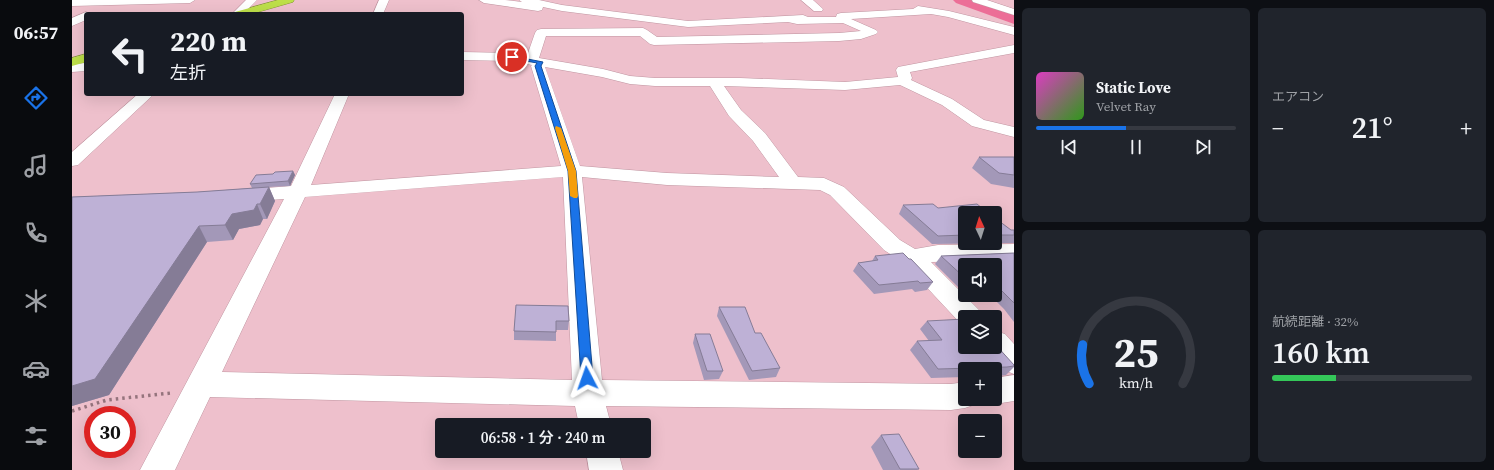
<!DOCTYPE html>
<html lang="ja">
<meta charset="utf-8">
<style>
:root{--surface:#171b24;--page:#20242c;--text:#f1f3f6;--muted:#9ea1a6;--line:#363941;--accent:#1a73e8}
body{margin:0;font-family:"Source Serif 4","Noto Sans JP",serif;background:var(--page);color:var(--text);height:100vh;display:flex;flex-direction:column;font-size:15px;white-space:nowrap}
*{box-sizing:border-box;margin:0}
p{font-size:13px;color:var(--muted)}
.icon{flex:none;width:22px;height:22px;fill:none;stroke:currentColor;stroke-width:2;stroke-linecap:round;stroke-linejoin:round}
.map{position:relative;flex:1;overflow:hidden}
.panel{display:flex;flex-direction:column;gap:8px;padding:8px;background:#0d0f14;width:480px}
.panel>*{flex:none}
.guide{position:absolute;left:12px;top:12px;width:380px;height:84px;border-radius:4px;box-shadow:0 4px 16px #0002;background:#171b24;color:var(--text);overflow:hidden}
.needle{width:26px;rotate:356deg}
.controls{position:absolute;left:886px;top:206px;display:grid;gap:8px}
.controls a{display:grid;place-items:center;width:44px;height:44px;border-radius:4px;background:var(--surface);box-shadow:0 4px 16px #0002;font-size:20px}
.speed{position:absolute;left:12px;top:406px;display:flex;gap:8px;font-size:20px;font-weight:700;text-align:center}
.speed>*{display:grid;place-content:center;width:52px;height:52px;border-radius:50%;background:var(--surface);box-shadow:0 4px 16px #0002;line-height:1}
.speed .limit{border:6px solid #d22;background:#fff;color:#111}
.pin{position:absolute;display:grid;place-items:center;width:34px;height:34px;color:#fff;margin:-17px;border:2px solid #fff;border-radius:50%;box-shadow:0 1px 4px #0007}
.me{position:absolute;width:44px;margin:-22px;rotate:356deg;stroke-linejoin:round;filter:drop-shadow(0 0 3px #0008)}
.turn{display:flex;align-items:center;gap:14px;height:84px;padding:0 20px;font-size:18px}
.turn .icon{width:52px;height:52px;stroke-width:2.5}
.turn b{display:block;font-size:28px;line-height:34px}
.big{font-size:30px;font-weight:600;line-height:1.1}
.panel .tile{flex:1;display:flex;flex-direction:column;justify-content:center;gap:6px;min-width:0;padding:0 14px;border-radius:6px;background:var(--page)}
.panel .dial{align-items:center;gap:0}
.dial svg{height:104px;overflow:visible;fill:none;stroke:var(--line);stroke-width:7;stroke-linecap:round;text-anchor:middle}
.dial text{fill:var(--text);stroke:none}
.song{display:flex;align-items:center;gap:12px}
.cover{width:48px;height:48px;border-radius:6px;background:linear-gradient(135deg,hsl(310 70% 55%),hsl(110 70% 35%))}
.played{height:4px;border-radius:2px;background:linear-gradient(90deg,var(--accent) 45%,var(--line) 45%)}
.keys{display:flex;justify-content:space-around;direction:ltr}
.heat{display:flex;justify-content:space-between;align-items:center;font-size:22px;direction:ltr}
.charge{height:6px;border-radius:3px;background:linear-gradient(90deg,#34c759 32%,var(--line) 0)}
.panel .tiles{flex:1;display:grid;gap:8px;grid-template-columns:repeat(2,1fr)}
.trip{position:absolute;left:363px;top:418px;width:216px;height:40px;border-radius:4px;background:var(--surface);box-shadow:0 4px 16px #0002;font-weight:600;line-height:40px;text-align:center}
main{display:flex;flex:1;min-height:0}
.tab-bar{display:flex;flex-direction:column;width:72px;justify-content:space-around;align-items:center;background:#090b0e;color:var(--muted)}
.tab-bar .icon{width:28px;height:28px}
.tab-bar .current{color:var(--accent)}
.tab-bar b{font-size:18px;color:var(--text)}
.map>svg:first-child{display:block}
</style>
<main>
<nav class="tab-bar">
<b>06:57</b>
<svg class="icon current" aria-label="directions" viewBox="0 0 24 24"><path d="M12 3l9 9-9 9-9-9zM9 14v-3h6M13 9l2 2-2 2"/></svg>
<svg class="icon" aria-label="music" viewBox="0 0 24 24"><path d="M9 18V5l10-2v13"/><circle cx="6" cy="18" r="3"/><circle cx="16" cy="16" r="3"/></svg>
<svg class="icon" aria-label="phone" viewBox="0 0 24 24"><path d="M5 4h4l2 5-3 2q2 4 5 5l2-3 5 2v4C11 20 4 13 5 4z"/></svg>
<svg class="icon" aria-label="climate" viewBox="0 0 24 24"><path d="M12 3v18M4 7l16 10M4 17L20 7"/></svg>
<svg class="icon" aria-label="car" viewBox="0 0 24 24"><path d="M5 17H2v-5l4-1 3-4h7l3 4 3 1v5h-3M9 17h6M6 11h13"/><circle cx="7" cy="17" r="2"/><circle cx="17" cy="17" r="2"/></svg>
<svg class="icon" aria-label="filters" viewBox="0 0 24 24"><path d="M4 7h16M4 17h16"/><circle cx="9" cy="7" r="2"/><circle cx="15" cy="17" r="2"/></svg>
</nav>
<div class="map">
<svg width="942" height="470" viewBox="0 0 942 470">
<rect width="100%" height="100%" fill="#eec0cc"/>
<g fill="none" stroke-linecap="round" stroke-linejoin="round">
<path fill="#ec6e97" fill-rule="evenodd" d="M881 0H904L942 13V24L884 3Z"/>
<g stroke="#c095a1" stroke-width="1">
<path id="minor" d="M0 0H123L118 3 0 6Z
M174 0H185L171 14H160Z
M307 0H317L311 14H301Z
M407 0H433L450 2 447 0H467L490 5 616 21 731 15 736 17H764L765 14 769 13 841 9 846 6 877 11 942 27V35L876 17 859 14 779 19 804 30 806 32 804 34 789 39 767 41 582 45 578 44 568 36H474L467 58 531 69 558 76 583 78H668L773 82 826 77 824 70 826 67 942 45V53L838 72 840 78 839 80 880 99 912 120 942 127V137L900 126 870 105 828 85 773 90 652 86 669 110 693 133 726 177 752 178 772 187 828 240 843 249 866 245 942 244V260L859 262 907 310 911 317H893V325L889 324 832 263 812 250 758 195 748 190 595 185 510 177 530 380 879 384 893 382V399H906L904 404 893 408 879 410 534 406 539 425H507L503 406 138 397 103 470H68L212 199 169 202 162 200 159 196 162 192 169 190 219 186 263 94H277L239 185 489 166 459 66 460 65 440 61 390 60V52L440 53 455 56 463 33 465 30 469 29 571 28 575 30 585 37 767 33 789 31 771 23 725 24 716 22 616 27 490 11 471 7 470 10 466 11 412 3ZM473 67 530 77 558 84 583 86H638L657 116 681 141 707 177 595 173 508 166ZM491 177 500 380 150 372 233 197Z
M729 0H741L751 9 750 11H742Z
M900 0H915L942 9V15L901 2Z
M14 12 19 14H14V20L0 26V18Z
M14 63V71L0 72V64Z
M66 94H82L6 165 0 166V152Z
M923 331 933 334 942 344V374L932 370 912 347H923Z
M942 375V401L923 404 912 400V399H923V378Z
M514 451H546L551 470H517Z"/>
</g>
<g stroke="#829333" stroke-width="1">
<path id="highway" d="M206 0H222L221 2 179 14H162L163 12Z
M14 54V62L0 66V58Z"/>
</g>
<path stroke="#95747d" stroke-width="3.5" stroke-dasharray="2.5 4" stroke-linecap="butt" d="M0 411 35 400 99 393"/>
<use href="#minor" fill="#fff" fill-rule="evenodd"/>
<use href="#highway" fill="#bddf49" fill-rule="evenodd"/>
</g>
<path fill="#a398b8" d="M907 157H942V188L919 184 900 168Z
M221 171 223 175 218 186 197 187 203 201 195 219H191L188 225 167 229 161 240 135 242 37 395 0 406V197L125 192 180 188 178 184 201 174Z
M831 205 866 208 893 213V243H923V218L942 235V243L860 244 827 214Z
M942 253V322L932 309 918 295H923V265H893V286L886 287 863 264 869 256Z
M803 256 861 282 855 290 843 292 840 289 802 294 781 271 786 263 800 261Z
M444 305 497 321 496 330H484V341L442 340V331Z
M647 307 683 333 708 368 704 377 677 380 645 316Z
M855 321 893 347 942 365V367L934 375 927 376H923V369H893V377L859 378 838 350 845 341H857L848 329Z
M623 334 651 371 647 379 632 380 621 343Z
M809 435 847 469 845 470H811L799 447Z"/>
<path fill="#857c96" d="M221 171 223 175 218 186 216 181Z
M197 187 203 201 195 219 188 204Z
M185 204 191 219 188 225 167 229 161 240 153 225 160 214Z
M127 226 135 242 37 395 0 406V386Z"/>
<path fill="#beb1d6" stroke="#857c96" d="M907 157H942V175L927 173Z
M221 171 216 181 178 184 184 175 201 174 203 172Z
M197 187 188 204H185L182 210 160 214 153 225 127 226 23 379 0 386V197L125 192Z
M861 204 866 208 905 204 916 213H893V235L866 236 831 205Z
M923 218 939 230H942V235H923Z
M831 253 837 259H839L861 282 848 283 846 281 807 285 786 263 806 260 803 256Z
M942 253V303L923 284V265H893V278L869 256Z
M444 305 496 306 497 321H484V332L442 331Z
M647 307H673L683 333H689L708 368 680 371Z
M893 319V347H923V344L942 365V366L935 367 866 369 845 341 870 340 855 321Z
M623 334H638L651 371H635Z
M827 434 847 469H828L809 435Z"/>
<path fill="#1a73e8" stroke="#114b97" d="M440 56 471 62 469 66 504 171 521 378 519 381 515 383 511 381 509 378 496 171 463 66 465 63 438 58V56Z"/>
<path fill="#f59e0b" d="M484 126 489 128 504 171 506 196 505 198H502L498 196 496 171 483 128Z"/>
</svg>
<div class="controls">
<a><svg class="needle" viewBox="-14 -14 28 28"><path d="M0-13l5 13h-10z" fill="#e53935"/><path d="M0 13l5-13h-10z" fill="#9ea1a6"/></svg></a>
<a><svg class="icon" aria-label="sound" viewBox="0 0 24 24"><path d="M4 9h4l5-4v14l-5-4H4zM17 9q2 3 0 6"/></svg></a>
<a><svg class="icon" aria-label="layers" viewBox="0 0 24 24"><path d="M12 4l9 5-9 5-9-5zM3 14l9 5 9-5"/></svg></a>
<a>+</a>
<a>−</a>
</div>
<div class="speed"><div class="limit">30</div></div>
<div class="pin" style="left:440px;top:57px;background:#d93025"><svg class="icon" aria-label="arrive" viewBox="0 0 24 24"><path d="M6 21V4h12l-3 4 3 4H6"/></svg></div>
<svg class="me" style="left:515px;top:378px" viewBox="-20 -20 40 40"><path d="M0-17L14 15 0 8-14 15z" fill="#1a73e8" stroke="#fff" stroke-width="4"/></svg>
<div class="trip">06:58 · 1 分 · 240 m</div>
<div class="guide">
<div class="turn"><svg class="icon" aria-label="left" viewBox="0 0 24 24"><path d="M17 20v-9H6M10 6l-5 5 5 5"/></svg><div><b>220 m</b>左折</div></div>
</div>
</div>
<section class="panel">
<div class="tiles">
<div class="tile">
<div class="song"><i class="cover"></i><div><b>Static Love</b><p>Velvet Ray</p></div></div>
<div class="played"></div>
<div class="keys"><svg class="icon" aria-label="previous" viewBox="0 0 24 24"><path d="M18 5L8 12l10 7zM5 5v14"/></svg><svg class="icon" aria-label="pause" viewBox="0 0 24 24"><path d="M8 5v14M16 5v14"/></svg><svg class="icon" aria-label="next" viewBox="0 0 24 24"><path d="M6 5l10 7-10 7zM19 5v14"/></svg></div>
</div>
<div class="tile"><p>エアコン</p>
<div class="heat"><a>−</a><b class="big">21°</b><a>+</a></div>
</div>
<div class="tile dial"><svg viewBox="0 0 100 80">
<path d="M14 69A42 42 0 1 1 86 69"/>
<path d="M14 69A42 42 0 0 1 9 39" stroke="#1a73e8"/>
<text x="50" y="56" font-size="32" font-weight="700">25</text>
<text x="50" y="72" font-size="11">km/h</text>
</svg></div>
<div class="tile"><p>航続距離 · 32%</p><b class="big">160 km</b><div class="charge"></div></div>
</div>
</section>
</main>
